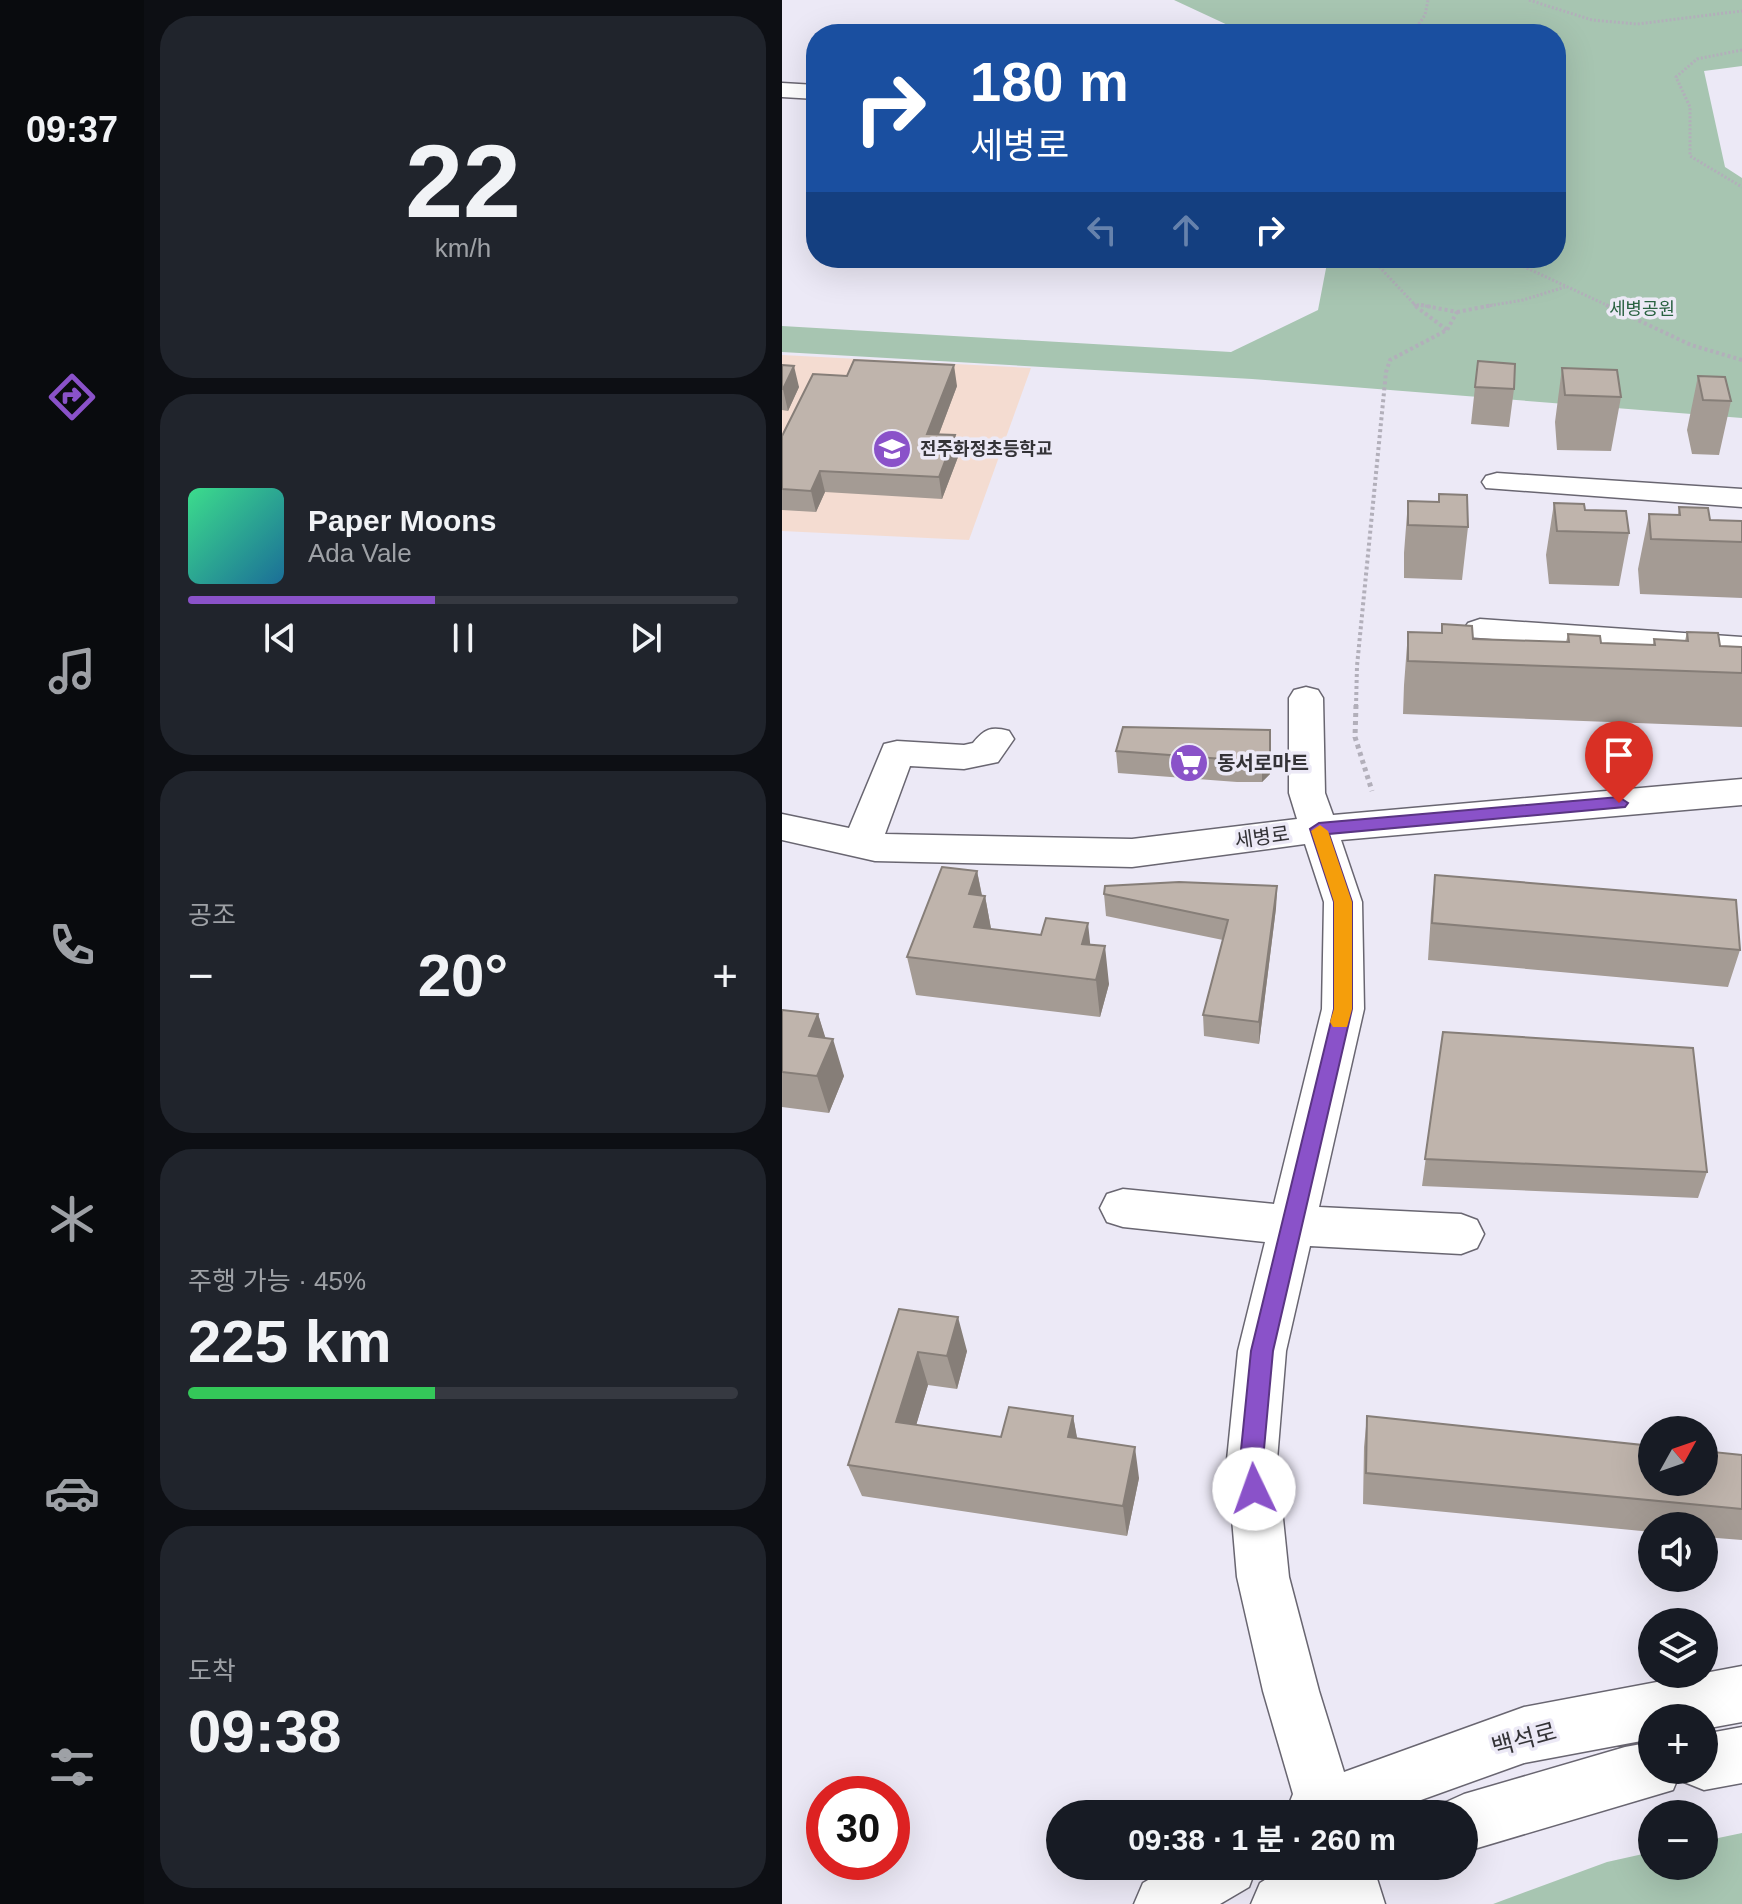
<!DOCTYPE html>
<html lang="ko">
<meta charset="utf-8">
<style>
:root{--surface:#171b24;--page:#20242c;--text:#f1f3f6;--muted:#9ea1a6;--line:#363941;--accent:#8a52c9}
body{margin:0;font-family:Arial,"Noto Sans KR",sans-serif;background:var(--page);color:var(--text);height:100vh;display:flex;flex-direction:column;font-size:30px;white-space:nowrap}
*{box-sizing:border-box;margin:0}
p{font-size:26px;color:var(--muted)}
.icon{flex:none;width:44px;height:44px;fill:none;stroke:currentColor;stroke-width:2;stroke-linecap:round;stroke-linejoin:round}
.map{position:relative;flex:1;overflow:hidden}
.panel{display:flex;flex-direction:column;gap:16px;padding:16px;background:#0d0f14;width:638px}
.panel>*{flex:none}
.guide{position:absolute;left:24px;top:24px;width:760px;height:244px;border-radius:32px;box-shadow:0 8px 32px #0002;background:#1a4fa0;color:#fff;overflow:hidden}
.needle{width:52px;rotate:50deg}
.tools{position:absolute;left:856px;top:1416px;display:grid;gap:16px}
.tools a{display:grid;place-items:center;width:80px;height:80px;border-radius:50%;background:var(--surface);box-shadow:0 8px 32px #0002;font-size:40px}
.speed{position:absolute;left:24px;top:1776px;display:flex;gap:16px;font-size:40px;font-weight:700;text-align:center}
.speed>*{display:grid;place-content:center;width:104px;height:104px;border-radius:50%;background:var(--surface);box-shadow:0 8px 32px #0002;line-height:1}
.speed .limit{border:12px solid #d22;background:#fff;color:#111}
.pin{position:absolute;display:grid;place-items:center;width:68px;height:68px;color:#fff;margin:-82px -34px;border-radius:50% 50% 50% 0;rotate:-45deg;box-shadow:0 0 8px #0007}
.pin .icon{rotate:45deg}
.me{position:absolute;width:88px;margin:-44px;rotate:357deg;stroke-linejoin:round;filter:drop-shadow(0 0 6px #0008)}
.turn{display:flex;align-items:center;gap:28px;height:168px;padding:0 32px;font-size:36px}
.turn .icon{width:104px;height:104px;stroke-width:2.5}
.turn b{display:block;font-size:56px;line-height:68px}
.lanes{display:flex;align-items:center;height:76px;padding:0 32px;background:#0003;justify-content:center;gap:40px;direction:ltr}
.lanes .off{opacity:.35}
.big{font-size:60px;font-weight:700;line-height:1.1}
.panel .tile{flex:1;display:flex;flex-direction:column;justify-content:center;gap:12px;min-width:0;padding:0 28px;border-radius:32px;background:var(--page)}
.panel .dial{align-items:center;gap:0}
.dial b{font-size:104px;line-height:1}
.song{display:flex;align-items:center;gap:24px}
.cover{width:96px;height:96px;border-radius:12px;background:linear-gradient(135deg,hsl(150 70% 55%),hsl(200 70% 35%))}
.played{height:8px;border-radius:4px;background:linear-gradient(90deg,var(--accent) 45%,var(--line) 45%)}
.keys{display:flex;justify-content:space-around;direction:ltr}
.heat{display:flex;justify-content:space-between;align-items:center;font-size:44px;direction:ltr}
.charge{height:12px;border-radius:6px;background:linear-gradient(90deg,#34c759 45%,var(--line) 0)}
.trip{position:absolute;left:264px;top:1800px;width:432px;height:80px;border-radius:40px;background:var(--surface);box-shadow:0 8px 32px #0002;font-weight:700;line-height:80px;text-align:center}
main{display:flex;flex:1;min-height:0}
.dock{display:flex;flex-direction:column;width:144px;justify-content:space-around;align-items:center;background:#090b0e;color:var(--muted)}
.dock .icon{width:56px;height:56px}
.dock .on{color:var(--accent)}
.dock b{font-size:36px;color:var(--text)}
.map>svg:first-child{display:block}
</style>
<main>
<nav class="dock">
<b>09:37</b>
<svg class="icon on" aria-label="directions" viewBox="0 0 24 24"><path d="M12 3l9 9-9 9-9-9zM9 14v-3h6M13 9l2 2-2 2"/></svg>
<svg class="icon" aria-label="music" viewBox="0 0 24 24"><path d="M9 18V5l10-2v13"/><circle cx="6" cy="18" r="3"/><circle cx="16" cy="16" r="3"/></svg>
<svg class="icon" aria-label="phone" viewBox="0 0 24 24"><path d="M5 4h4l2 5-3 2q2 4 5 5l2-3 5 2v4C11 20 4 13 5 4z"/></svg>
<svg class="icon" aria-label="climate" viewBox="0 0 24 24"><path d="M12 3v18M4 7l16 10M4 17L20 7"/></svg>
<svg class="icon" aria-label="car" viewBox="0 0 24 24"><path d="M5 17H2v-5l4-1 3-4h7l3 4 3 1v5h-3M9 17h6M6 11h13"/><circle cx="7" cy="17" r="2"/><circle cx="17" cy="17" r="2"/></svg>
<svg class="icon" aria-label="filters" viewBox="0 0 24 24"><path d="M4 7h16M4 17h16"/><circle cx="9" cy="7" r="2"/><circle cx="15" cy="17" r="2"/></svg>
</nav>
<section class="panel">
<div class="tile dial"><b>22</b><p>km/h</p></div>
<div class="tile">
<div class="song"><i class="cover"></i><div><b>Paper Moons</b><p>Ada Vale</p></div></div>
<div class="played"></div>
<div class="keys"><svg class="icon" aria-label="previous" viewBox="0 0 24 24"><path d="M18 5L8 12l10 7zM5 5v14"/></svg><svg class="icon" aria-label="pause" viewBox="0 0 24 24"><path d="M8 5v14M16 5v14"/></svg><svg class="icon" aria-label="next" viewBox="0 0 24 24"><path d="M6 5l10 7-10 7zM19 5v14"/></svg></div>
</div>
<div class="tile"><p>공조</p>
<div class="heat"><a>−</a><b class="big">20°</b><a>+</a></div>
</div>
<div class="tile"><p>주행 가능 · 45%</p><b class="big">225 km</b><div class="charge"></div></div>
<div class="tile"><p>도착</p><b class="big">09:38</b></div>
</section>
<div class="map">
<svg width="960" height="1904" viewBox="0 0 960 1904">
<rect width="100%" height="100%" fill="#ece9f6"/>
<path fill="#f4dcd1" d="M0 355 249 368 187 540 0 531Z"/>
<path fill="#a7c5b1" d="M392 0H960V66L922 71 943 167 960 178V418L470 379 0 352V326L449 352 536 310 546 258H774V34H465Z
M960 1833V1904H711L825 1862 870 1852V1866H922V1841Z"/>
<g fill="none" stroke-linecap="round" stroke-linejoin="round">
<g stroke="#696671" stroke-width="3">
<path id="minor" d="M0 83 34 85V99L0 97Z
M715 473 960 489V507L704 488 700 482 704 476Z
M698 619 960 637V659L686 637 681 630 686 623Z
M524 687 536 690 541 698 543 793 551 815 960 779V805L559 840 580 902 582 1009 537 1207 679 1214 695 1220 702 1234 695 1248 679 1254 528 1246 504 1351 495 1460 507 1577 537 1691 562 1772 742 1707 960 1666V1722L922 1729V1718H870V1739L742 1763 600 1814H503L511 1794 481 1691 455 1577 445 1460 456 1351 483 1242 341 1227 325 1222 318 1208 325 1194 341 1189 492 1204 540 1009 542 902 523 844 350 867 93 861 0 840V814L67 828 102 744 115 741 182 745 191 743C202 729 209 726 227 731L232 739 216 762 182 769 128 766 103 834 350 839 515 819 507 793V698L512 690Z
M960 1727V1783L922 1790 902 1782 898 1773 891 1790 682 1852V1814H657L662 1803 682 1794 843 1747 870 1742V1770H922V1734Z
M390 1866H475L467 1887 438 1904H352L361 1883Z
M505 1866H591L603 1904H469L478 1883Z"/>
</g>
<path stroke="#b2afba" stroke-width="3" stroke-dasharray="2 2" stroke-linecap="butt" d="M747 0 810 20 855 24 960 11
M630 34 643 15 646 0
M960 50 915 59 894 77 908 107V156L960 187
M589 258 635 307
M723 258 829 307
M631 304 650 307
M700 307 741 300 783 287"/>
<path stroke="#b2afba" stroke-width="4" stroke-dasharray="3 3" stroke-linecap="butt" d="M639 305 675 312 665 330
M824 305 909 345 960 360
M675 312 711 305
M574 707 575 666 604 372 608 360 665 330 632 305"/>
<path stroke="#b2afba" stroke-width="5" stroke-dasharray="4 4" stroke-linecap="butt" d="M574 705 573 737 590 791"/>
<use href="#minor" fill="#fff" fill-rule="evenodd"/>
</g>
<path fill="#a49b94" d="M0 365 17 387 6 411 0 410Z
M780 368 839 397 829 451 775 450 773 422Z
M916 376 949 401 937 455 910 454 905 430Z
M175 386 157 434 173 435 176 457 160 499 43 492 34 512 0 510V436Z
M693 387 732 389 727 427 689 424Z
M657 494 686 527 680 580 622 578V553L626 501 656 502Z
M772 503 803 510 847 533 837 586 767 584 764 555Z
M897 507 928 520 960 521V598L858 594 856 569 867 514 896 515Z
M660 624 691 639 784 642 786 634 819 643 871 645 872 639 903 641 905 632 938 646 960 647V727L621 714 622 685 626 632 659 633Z
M488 730V774L480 782H455L336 773 334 751Z
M195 871 200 895 203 896 209 929 308 945 327 984 318 1017 134 995 125 957Z
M653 875 958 950 946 987 646 960 649 913Z
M495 886 494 908 477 1044 422 1036 421 1015 441 940 324 916 322 894Z
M0 1010 36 1014 43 1038 62 1076 47 1113 0 1107Z
M661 1032 925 1172 916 1198 640 1186Z
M117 1309 185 1351 175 1389 146 1385 134 1425 219 1437 291 1416 295 1439 357 1478 345 1536 80 1496 66 1465Z
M585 1416 960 1455V1540L922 1537V1526H870V1532L581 1504 582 1447Z"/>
<path fill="#867e78" d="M172 365 175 386 149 455 145 434Z
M12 366 17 387 6 411 1 389Z
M173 435 176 457 160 499 157 477Z
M38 471 43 492 34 512 29 491Z
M488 752V774L480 782V760Z
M195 871 201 902 203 896 210 934 199 964 187 894Z
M495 886 494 908 477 1044V1022Z
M306 923 310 961 305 981 300 944Z
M323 946 327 984 318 1017 314 980Z
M36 1014 47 1049 51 1039 62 1076 47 1113 35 1076 27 1036Z
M176 1317 185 1351 175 1389 165 1356Z
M136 1352 146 1385 126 1453 114 1422Z
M291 1416 297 1448 286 1437Z
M353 1447 357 1478 345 1536 341 1506Z"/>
<path fill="#bfb4ac" stroke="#867e78" stroke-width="2" d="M72 360 172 365 145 434 173 435 157 477 38 471 29 491 0 489V436L31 374 65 376Z
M696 361 733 364 732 389 693 387Z
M0 365 12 366 1 389H0Z
M780 368 835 370 839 397 783 395Z
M916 376 943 377 949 401 921 400Z
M657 494 685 495 686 527 626 525V501L657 502Z
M772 503 802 504 803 510 844 511 847 533 775 531Z
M897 507 926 508 928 520 960 521V542L869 539 867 514 898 515Z
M660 624 690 626 691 639 787 642 786 634 818 636 819 643 873 645 872 639 906 641 905 632 936 633 938 646 960 647V673L626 661V632L660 633Z
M341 727 488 730V752L480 760H455L334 751Z
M160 867 195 871 187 894 203 896 192 927 259 935 264 918 306 923 300 944 323 946 314 980 125 957Z
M653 875 954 900 958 950 650 923Z
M397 882 495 886 477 1022 421 1015 446 920 322 894 323 886Z
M0 1010 36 1014 27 1036 51 1039 35 1076 0 1072Z
M661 1032 911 1048 925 1172 643 1159Z
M117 1309 176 1317 165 1356 136 1352 114 1422 219 1437 227 1407 291 1416 286 1437 353 1447 341 1506 66 1465Z
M585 1416 870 1446V1482H922V1451L960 1455V1509L584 1473Z"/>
<path fill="#8a52c9" stroke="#5a3583" stroke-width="2" d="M837 797 846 803 843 807 547 834 570 902V1009L491 1351 481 1460 484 1489 481 1497 472 1500 464 1497 458 1460 469 1351 552 1009V902L528 829 537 823Z"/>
<path fill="#f59e0b" d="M538 825 546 831 570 902V1009L565 1027H551L548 1022 552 1009V902L529 831Z"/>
<defs>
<g id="school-disc" transform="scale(2)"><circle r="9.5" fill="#8a52c9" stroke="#ece9f6"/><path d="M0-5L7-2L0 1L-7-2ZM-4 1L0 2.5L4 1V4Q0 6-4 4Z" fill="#fff"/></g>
<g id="supermarket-disc" transform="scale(2)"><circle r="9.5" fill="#8a52c9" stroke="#ece9f6"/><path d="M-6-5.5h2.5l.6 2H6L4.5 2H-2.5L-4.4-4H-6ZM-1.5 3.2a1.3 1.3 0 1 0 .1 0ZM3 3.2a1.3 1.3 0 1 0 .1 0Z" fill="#fff"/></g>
</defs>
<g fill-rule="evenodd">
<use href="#school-disc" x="110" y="449"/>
<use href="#supermarket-disc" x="407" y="763"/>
</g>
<g text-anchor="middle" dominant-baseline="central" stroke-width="7" stroke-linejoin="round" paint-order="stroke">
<g font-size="18" fill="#2a6242" stroke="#ece9f6">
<text x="860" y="309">세병공원</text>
</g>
<g font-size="18" font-weight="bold" fill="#343337" stroke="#ece9f6" text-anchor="start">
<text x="138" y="449">전주화정초등학교</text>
</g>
<g font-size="20" font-weight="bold" fill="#343337" stroke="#ece9f6" text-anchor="start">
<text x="435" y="763">동서로마트</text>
</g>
<g font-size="20" fill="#343337" stroke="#ece9f6">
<text transform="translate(480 837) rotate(-8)">세병로</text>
</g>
<g font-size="24" fill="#343337" stroke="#ece9f6">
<text transform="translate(742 1739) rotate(-15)">백석로</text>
</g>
</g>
</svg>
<div class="tools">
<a><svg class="needle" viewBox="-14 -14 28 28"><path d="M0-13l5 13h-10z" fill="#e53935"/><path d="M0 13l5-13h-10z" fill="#9ea1a6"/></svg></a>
<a><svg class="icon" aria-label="sound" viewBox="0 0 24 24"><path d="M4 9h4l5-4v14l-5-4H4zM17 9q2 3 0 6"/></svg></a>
<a><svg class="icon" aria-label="layers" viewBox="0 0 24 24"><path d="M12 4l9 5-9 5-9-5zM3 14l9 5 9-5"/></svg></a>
<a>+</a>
<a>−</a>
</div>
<div class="speed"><div class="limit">30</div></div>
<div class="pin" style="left:837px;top:803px;background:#d93025"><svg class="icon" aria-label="arrive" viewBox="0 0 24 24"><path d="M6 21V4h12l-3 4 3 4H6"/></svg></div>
<svg class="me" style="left:472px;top:1489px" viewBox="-20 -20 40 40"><circle r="19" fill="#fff"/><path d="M0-13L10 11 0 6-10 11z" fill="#8a52c9"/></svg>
<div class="trip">09:38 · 1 분 · 260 m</div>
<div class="guide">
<div class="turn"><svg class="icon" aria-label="right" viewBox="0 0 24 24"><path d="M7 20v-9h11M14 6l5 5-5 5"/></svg><div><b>180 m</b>세병로</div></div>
<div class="lanes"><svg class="icon off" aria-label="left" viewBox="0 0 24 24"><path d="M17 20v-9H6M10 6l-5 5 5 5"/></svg><svg class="icon off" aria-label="ahead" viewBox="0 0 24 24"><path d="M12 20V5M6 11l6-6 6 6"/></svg><svg class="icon" aria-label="right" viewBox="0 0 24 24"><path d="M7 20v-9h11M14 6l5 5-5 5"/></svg></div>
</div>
</div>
</main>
